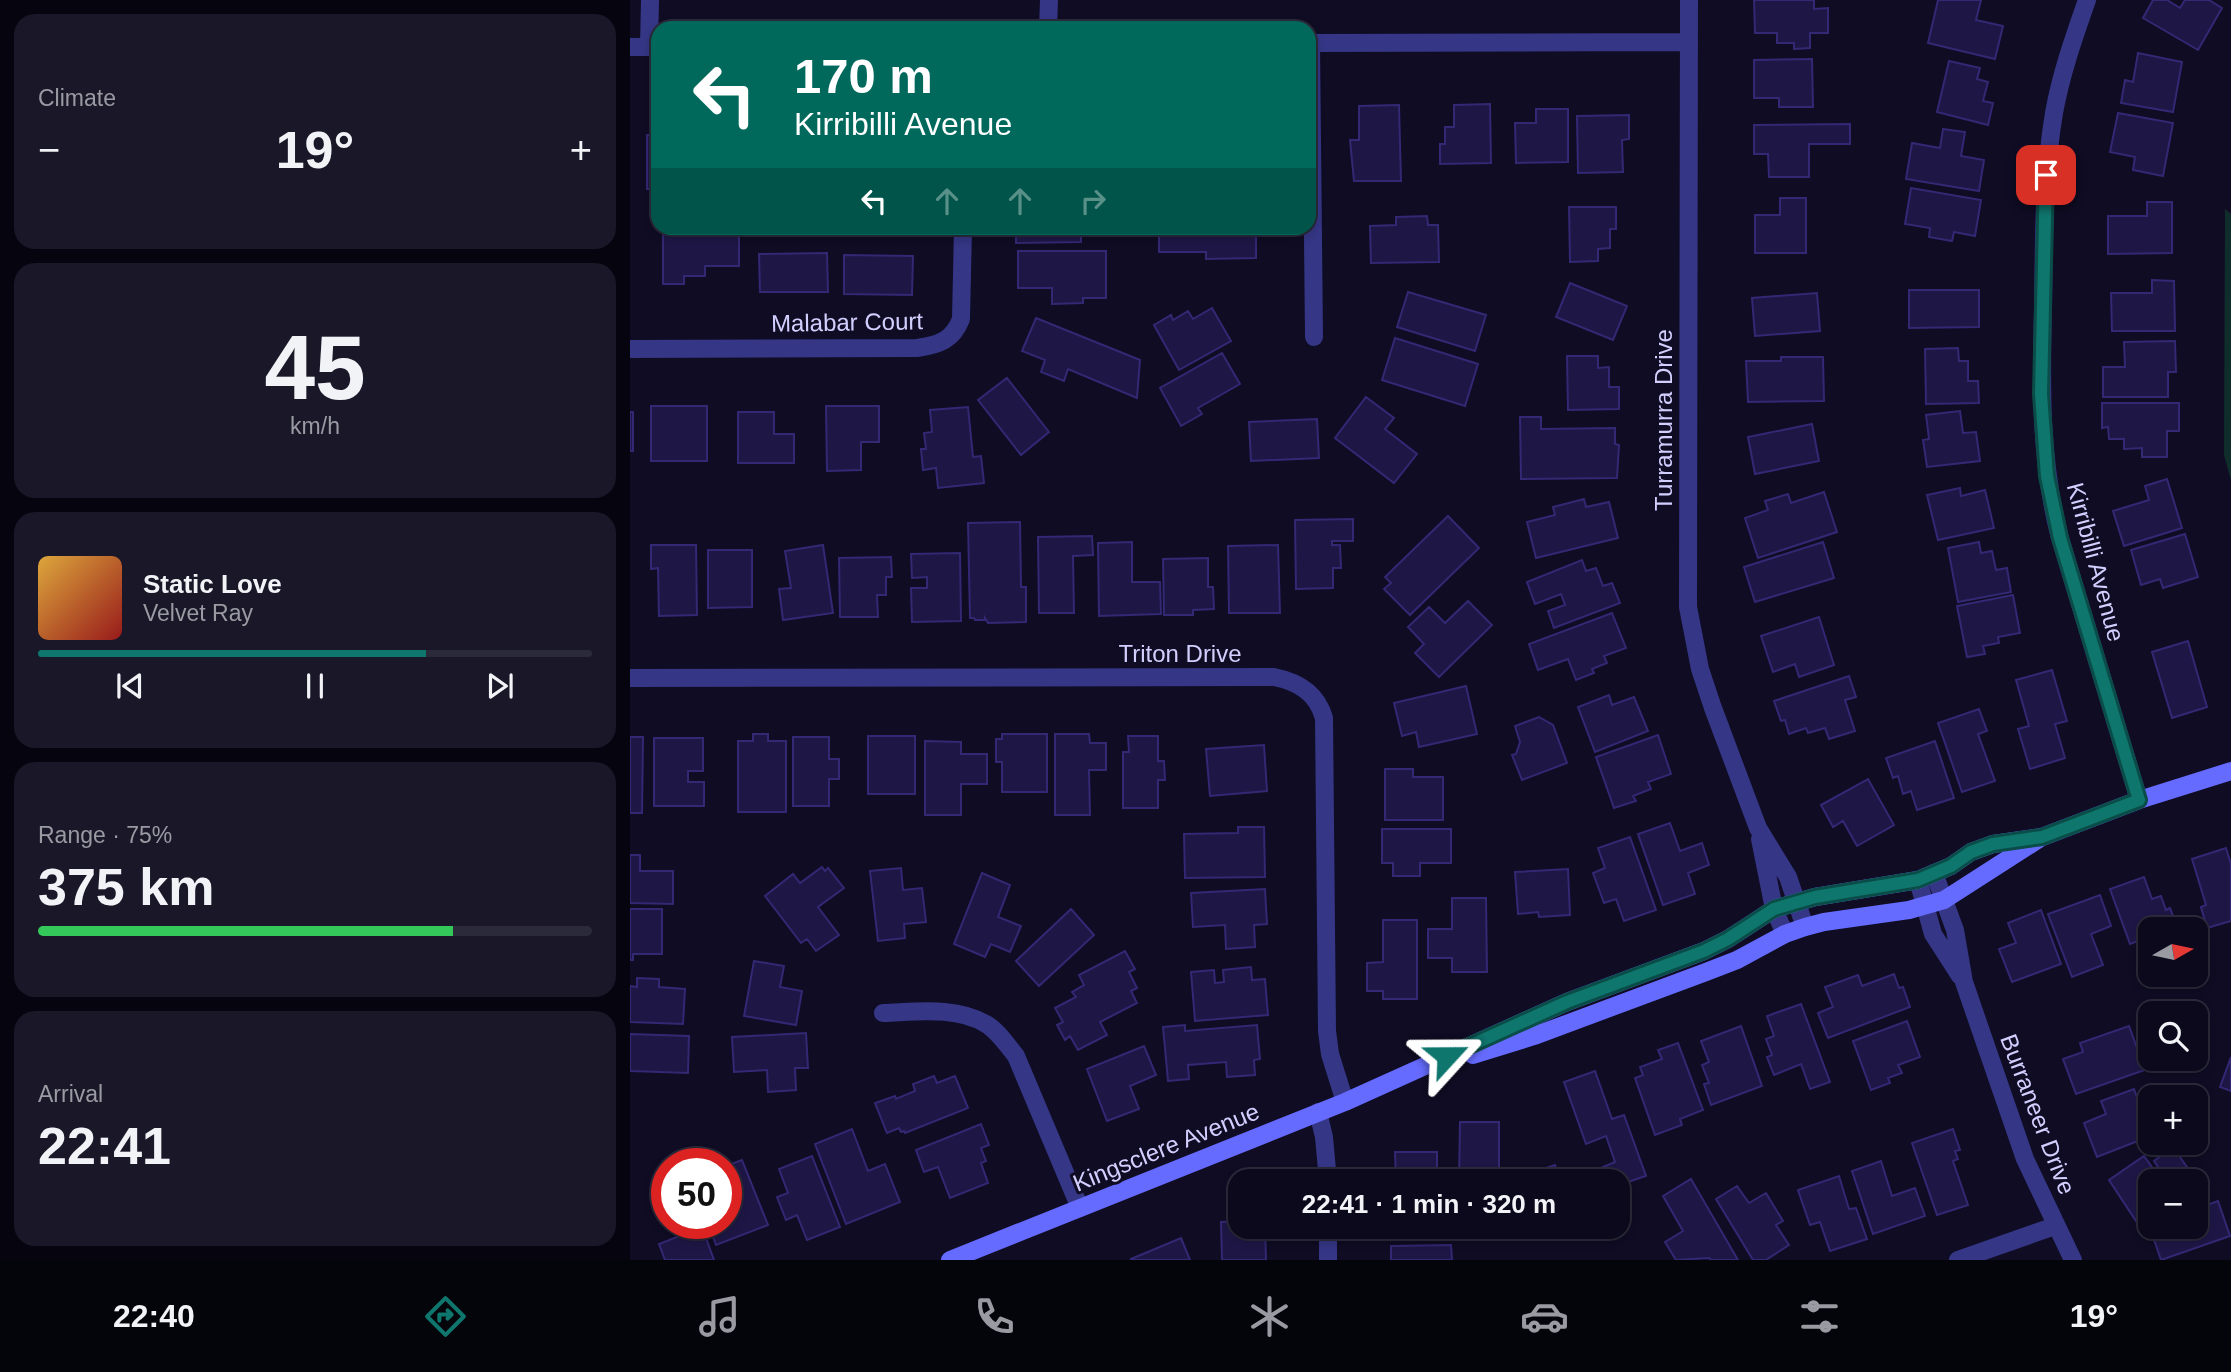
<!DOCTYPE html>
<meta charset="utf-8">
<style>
:root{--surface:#0b091b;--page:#191728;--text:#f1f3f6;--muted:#9a9aa3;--line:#2b2a3a;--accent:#0f766e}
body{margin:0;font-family:Helvetica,sans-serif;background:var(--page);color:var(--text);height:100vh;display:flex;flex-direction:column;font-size:26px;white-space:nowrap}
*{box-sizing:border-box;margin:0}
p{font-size:23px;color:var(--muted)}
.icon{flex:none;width:38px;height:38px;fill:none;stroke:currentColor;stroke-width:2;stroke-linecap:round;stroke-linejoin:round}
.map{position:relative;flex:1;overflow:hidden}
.details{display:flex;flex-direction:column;gap:14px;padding:14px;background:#06050f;width:630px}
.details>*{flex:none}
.hud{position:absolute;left:21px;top:21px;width:665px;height:214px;border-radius:21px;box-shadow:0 4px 10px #0003,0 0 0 2px var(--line);background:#00695c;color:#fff;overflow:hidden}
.needle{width:46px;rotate:81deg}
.buttons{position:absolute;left:1508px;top:917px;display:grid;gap:14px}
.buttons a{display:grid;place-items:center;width:70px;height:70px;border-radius:14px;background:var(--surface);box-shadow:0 4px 10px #0003,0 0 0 2px var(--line);font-size:35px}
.speed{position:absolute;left:21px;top:1148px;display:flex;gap:14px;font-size:35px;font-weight:700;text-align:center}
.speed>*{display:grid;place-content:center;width:91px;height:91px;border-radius:50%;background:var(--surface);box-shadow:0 4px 10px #0003,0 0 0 2px var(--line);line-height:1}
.speed .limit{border:10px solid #d22;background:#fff;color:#111}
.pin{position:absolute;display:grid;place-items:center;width:60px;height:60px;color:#fff;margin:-30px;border-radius:14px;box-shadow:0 4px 10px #0006}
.me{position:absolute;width:77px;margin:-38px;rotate:66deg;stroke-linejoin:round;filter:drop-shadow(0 0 5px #0008)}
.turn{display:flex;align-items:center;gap:24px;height:147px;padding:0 28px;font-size:32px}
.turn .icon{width:91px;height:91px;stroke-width:2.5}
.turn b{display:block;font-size:49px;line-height:60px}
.lanes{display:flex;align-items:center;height:66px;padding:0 28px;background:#0003;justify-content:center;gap:35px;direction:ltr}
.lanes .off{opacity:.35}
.big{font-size:52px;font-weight:700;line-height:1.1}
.details .widget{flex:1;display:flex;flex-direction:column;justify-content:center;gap:10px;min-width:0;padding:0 24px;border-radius:21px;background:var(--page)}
.details .dial{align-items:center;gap:0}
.dial b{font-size:91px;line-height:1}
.song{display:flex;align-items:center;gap:21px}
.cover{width:84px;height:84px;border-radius:10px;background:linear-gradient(135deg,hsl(40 70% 55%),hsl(0 70% 35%))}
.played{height:7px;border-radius:4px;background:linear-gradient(90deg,var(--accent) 70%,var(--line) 70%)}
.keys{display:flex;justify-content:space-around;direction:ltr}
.heat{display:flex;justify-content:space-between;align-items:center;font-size:38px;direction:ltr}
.charge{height:10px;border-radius:5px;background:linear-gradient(90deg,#34c759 75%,var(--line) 0)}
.trip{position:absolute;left:598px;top:1169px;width:402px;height:70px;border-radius:21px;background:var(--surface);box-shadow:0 4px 10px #0003,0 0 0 2px var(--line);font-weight:700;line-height:70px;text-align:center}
.tab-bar{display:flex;height:112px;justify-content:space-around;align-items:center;background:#04040b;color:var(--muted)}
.tab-bar .icon{width:49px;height:49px}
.tab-bar .selected{color:var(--accent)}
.tab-bar b{font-size:32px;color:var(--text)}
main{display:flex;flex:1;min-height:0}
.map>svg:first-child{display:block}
</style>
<main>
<section class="details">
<div class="widget"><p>Climate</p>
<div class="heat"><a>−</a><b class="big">19°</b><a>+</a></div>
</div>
<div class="widget dial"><b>45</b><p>km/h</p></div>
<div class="widget">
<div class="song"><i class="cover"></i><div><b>Static Love</b><p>Velvet Ray</p></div></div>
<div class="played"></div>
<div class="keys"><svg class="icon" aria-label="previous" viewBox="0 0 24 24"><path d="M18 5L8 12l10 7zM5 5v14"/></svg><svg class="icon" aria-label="pause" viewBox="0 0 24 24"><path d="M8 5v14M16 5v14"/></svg><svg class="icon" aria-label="next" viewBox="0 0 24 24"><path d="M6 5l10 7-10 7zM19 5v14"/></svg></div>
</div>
<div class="widget"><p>Range · 75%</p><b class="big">375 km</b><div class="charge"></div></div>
<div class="widget"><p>Arrival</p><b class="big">22:41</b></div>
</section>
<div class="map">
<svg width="1601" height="1260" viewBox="0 0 1601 1260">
<rect width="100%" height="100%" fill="#0f0c24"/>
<path fill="#0f2e2b" d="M1595 209 1601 214V480L1594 455Z"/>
<path fill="#1e1746" stroke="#332873" stroke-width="2" d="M1124 0H1184V9L1198 8V33H1180V48L1164 49V43H1147V33H1125Z
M1308 0H1351L1346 20 1373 26 1365 59 1298 43Z
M1523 0H1537L1550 8 1555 0H1579L1592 8 1568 50 1513 18Z
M1508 53 1552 62 1543 112 1491 103 1495 80 1503 82Z
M1182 59 1183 107H1149V98H1124V60Z
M1319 61 1350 68 1347 79 1358 82 1353 101 1363 103 1358 125 1307 112Z
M860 104 861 163 810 164V144H815V127H824V105Z
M769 105 771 181H724L720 140H729V106Z
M906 109H938V162L886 163 885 123H906Z
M27 111H28V189H17V135H28Z
M1488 113 1543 123 1533 176 1503 170 1505 157 1480 152Z
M999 115V139L992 140 993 172 948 173 947 116Z
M1220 124V144H1179V177H1139L1138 154H1124V125Z
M1313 129 1335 132 1331 156 1354 160 1349 191 1276 179 1282 143 1310 148Z
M1281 188 1351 200 1345 236 1324 232 1322 241 1299 237 1300 228 1275 224Z
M1150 198H1176V253H1125V215H1150Z
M1517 202H1542V253L1478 254V216H1517Z
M939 207H986V229H980V248L968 249V261L940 262Z
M797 216 798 225H808L809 262 741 263 740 226 766 225V217Z
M386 228H451V242L386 243Z
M529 228H626V258L576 259V252H529Z
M109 234V266H75V276H54V284H33V235Z
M388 251H476V298H453V303L422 304V288H388Z
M197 253 198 292H130L129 254Z
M214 255 283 256 282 295 214 294Z
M1522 280 1544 281 1545 331H1482L1481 293H1522Z
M940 283 997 306 983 340 926 317Z
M1279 290H1349V327L1279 328Z
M778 292 856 315 845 351 767 327Z
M1187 293 1190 331 1125 336 1122 298Z
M582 308 601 341 549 370 524 325 541 315 543 320 558 311 563 319Z
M406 318 510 360 507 398 438 369 434 381 411 372 415 360 392 351Z
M765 338 848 364 835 406 752 380Z
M1545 341 1546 372H1538V397H1473V367H1495L1494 342Z
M1328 348 1329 361H1338V381H1348L1349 403 1296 404 1295 349Z
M592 353 610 384 568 408 572 414 551 426 530 388Z
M937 356H968V368L979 367V387H989V409L938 410Z
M1151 357H1193L1194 401 1118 402 1116 361H1151Z
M377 378 419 432 391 455 348 400Z
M736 397 764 418 755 429 787 454 764 483 705 438Z
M1472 403H1549V431H1537V457H1512V448L1494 449V439H1479L1478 427 1472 428Z
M21 406H77V461H21Z
M196 406H249V442H231V470L197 471Z
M338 407 343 457 351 456 354 483 308 488 306 468 293 470 291 449H296L294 433 302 432 300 410Z
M1330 411 1333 433 1346 432 1350 461 1297 467 1293 440 1299 439 1296 415Z
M0 412H3V451H0Z
M108 412H144V434H164V463H108Z
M890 417H911V429L985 428V444L989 445 987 478 891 479Z
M687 419 689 458 621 461 619 422Z
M1182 424 1189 461 1125 474 1118 437Z
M1537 479 1552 528 1494 546 1483 511 1519 500 1515 486Z
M1330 488 1331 496 1355 490 1364 528 1308 540 1297 495Z
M1194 492 1207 532 1128 558 1115 518 1138 510 1135 501 1158 494 1161 503Z
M954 499 956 507 979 502 988 538 906 558 897 522 925 515 923 507Z
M818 516 849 548 780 615 754 589 761 583 755 577Z
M723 519V541H702V545H710L711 568H703V588L666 589 665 520Z
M390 522 391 587H396V622L358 623 355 618V620H345L344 618H340L338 523Z
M1555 534 1568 577 1533 588 1530 579 1511 585 1501 550Z
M462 536 463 555 443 556 444 613H409L408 537Z
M502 542V582H530L531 614 469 616 468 543Z
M1193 542 1204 578 1125 602 1114 567Z
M1349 542 1351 553 1362 551 1366 570 1377 568 1381 592 1328 602 1318 548Z
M21 545H66L67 615 29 616 28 568 21 569Z
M193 545 203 613 153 620 149 589 161 588 155 551Z
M648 545 650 613H599L598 546Z
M78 550H122V607L78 608Z
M330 553 331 621 282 622 281 588H297V577L282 578 281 554Z
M261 557 262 577H256V595H247L248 617H210L209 558Z
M578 558V587H583L584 609 563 610V615H534L533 559Z
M952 560 956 571 966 568 973 586 982 583 990 603 924 628 918 611 935 605 931 594 905 604 897 582Z
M1383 595 1390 633 1368 637 1369 643 1353 646 1355 654 1337 657 1327 606Z
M838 601 862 625 809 677 785 653 794 644 778 627 799 607 815 623Z
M982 613 996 648 974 656 977 663 962 669 964 673 946 680 938 659 908 670 899 644Z
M1189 617 1204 665 1169 677 1165 664 1143 672 1131 636Z
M1558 641 1577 707 1542 718 1522 652Z
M1422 670 1437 721 1425 724 1435 758 1400 769 1388 729 1399 726 1386 680Z
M1219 676 1226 697 1215 700 1225 731 1199 739 1195 728 1178 733 1176 728 1159 734 1155 720 1151 721 1144 701Z
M836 686 847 734 789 747 786 732 772 736 764 703Z
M979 695 982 705 1004 697 1018 731 965 752 948 707Z
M1349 709 1357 731 1348 734 1365 781 1332 792 1308 723Z
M909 717 923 725 937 763 892 780 882 755 886 754 890 742 885 726Z
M123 734H138V741H156V812H108V741H123Z
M372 734H417V792H372V762H366V739H372Z
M425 734H459L460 743H476V770H459L460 815H425Z
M1028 735 1041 774 1018 782 1021 789 1003 796 1006 801 984 808 966 757Z
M238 736H285V794H238Z
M498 736H528V761H534L535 780H528V808H493V752H499Z
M0 737H13L12 813H0Z
M163 737H199V759H209V779H199V806H163Z
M24 738H73V771H58V782H74V806H24Z
M295 741 331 742V754H357V784H331V815H295Z
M1305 741 1324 798 1287 810 1281 791 1273 794 1268 776 1263 778 1256 758Z
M634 745 637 791 580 796 576 749Z
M755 769H783V777H813V820H755Z
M1238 779 1264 825 1227 846 1213 821 1203 827 1191 805Z
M1040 823 1050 851 1072 843 1079 865 1058 873 1065 894 1033 905 1008 834Z
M608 827H634L635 877 555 878 554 834 608 833Z
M752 829H821V863H790V876H763V863H752Z
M1000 837 1026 910 994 921 986 899 974 903 963 873 975 868 968 848Z
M1596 848 1601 864V921L1577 928 1571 907 1576 905 1562 859Z
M0 855H10V871H43V904L0 903Z
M192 867 195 871 198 868 214 888 188 907 209 935 186 951 177 939 171 943 135 896 163 874 170 883Z
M271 868 273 890 292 888 296 922 274 924 275 938 248 941 240 871Z
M938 869 940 915 909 917 908 912 888 914 885 872Z
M352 873 380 885 368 917 391 926 380 952 361 944 355 957 324 944Z
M1514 877 1522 899 1531 896 1536 910 1540 908 1547 927 1540 929H1521V936L1500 944 1480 889Z
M635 889 637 924 624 925 625 947 596 949 595 925 563 927 561 893Z
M1470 895 1481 926 1461 934 1473 965 1442 977 1418 914Z
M822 898H856L857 972H822V958H798V929H822Z
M0 909H32V954H3V960H0Z
M441 909 464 935 409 986 386 961Z
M1411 910 1431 964 1382 982 1369 949 1386 943 1378 923Z
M753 920H787V999H753V991H737V963L753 962Z
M495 951 505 969 499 972 507 988 501 991 507 1003 470 1022 477 1035 448 1050 440 1036 435 1040 427 1025 433 1022 425 1008 446 997 442 992 454 985 449 975Z
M124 961 154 966 150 987 172 991 166 1025 114 1016Z
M621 967 622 980 635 979 638 1015 565 1021 561 972 584 970 585 983 594 982 593 970Z
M1264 974 1269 988 1273 987 1280 1007 1198 1038 1188 1013 1203 1007 1195 987 1228 975 1232 986Z
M7 978 29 979V987L55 989 53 1024 0 1022V986L7 987Z
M1171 1004 1200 1082 1180 1089 1171 1064 1144 1075 1137 1057 1142 1055 1136 1039 1144 1036 1137 1016Z
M1277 1021 1290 1057 1268 1065 1272 1073 1258 1078 1260 1083 1241 1090 1223 1041Z
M555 1025V1031L627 1025 630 1059 624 1060 625 1075 597 1077 596 1062 558 1065 559 1079 538 1081 533 1027Z
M1111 1026 1132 1086 1081 1105 1074 1084 1079 1083 1072 1065 1079 1062 1071 1041Z
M1499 1026 1515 1070 1446 1094 1433 1059 1453 1052 1450 1043Z
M176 1033 178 1068H165L166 1090 138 1092 137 1070 104 1072 102 1037Z
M0 1034 59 1036 58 1073 0 1071Z
M1048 1043 1073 1110 1050 1119 1052 1125 1025 1135 1005 1078 1013 1075 1010 1067 1032 1059 1028 1050Z
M514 1046 526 1075 500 1086 509 1109 477 1121 457 1069Z
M1601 1057V1091L1590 1087Z
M965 1071 982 1119 994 1115 1016 1176 989 1185V1181H938L955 1175 956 1180 968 1175 966 1170 985 1162 976 1136 956 1144 934 1082Z
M304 1076 307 1083 325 1076 338 1108 275 1133 274 1131 271 1132 269 1128 257 1133 245 1103 265 1096 266 1099 285 1091 283 1084Z
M1504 1089 1521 1136 1467 1157 1454 1123 1476 1114 1471 1101Z
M830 1122H869V1181H829Z
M351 1124 359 1145 351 1148 356 1161 351 1163 358 1183 320 1198 308 1167 294 1172 286 1150Z
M222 1129 238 1171 255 1164 270 1202 216 1224 185 1144Z
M1323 1129 1330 1150 1325 1151 1328 1159 1323 1161 1338 1205 1307 1215 1282 1143Z
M1543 1147 1568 1183 1521 1181V1215L1508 1224 1479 1180 1514 1156 1524 1170 1528 1167 1524 1161Z
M765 1152H807V1181H766Z
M182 1156 210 1227 177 1240 167 1215 156 1220 147 1197 158 1193 149 1169Z
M112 1160 138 1225 86 1245 78 1223H96V1166Z
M1251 1161 1262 1196 1285 1188 1295 1216 1243 1234 1222 1171Z
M925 1165 931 1181H907L904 1172Z
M1209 1176 1219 1209 1226 1208 1237 1239 1200 1251 1190 1222 1180 1225 1168 1190Z
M1061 1179 1108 1260H1081L1079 1258 1046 1260 1035 1242 1053 1231 1033 1196Z
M1107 1186 1119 1203 1136 1193 1153 1221 1146 1225 1159 1245 1136 1260H1123L1086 1199Z
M1588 1201 1600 1236 1531 1260 1519 1225 1566 1227V1209Z
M611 1221V1227H635L636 1260H592L591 1222Z
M72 1227 84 1260H35L29 1244Z
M551 1238 560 1260H501V1259Z
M821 1245 822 1260H761V1246Z"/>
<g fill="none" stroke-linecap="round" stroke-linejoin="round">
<path stroke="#353685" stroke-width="18" d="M1059 0 1058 607 1070 669 1083 708 1128 828 1158 877 1175 927
M1457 0C1444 37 1431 74 1424 113 1413 178 1414 244 1413 310 1411 387 1410 462 1430 538L1509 800
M418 28 419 0
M679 43 1059 42
M681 43 684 337
M0 47H28
M19 47 20 0
M0 349 287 348C309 345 323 340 331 319L333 228
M0 678 644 677C669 682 687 693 694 718L697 1031 700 1054 715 1102
M1130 839 1144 909 1155 934
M1304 873 1325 930 1334 982 1395 1159 1443 1260
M1288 880 1303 934 1330 976
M253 1013C286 1012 326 1006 356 1024 368 1031 377 1045 386 1056L450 1208
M688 1112 694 1137 698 1181
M698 1227V1260
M1328 1260 1425 1226"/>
<path stroke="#666bff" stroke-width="18" d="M843 1055 904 1036 1076 972 1107 960 1155 934 1175 927 1194 922 1279 910 1314 900 1412 837 1509 800 1601 771
M320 1260 715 1102 937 1002 1074 951 1098 939 1144 909 1185 897 1288 880 1321 866 1341 852 1363 844 1412 837"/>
</g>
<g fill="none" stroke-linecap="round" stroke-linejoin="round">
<g stroke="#0a4d48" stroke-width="18">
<path id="route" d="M817 1056 937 1002 1074 951 1098 939 1144 909 1185 897 1288 880 1321 866 1341 852 1363 844 1412 837 1509 800 1430 538 1417 476 1411 394 1416 175"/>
</g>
<use href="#route" stroke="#0f766e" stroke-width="12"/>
</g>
<g text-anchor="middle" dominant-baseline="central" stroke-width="6" stroke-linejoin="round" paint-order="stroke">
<g font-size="24" fill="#d2cfff" stroke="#0f0c24">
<text transform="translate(217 322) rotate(-1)">Malabar Court</text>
<text transform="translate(1033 420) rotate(-90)">Turramurra Drive</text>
<text transform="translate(1466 562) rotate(75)">Kirribilli Avenue</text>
<text x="550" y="653">Triton Drive</text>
<text transform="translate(1408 1114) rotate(69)">Burraneer Drive</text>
<text transform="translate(536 1147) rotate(-22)">Kingsclere Avenue</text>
</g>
</g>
</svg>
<div class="buttons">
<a><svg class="needle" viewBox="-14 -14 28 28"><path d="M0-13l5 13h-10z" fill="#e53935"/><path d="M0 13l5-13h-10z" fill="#9a9aa3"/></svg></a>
<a><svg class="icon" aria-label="search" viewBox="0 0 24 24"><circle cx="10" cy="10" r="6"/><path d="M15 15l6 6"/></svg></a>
<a>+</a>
<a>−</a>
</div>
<div class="speed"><div class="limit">50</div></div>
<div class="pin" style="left:1416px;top:175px;background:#d93025"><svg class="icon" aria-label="arrive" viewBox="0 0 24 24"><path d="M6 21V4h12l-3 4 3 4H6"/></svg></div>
<svg class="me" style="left:817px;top:1056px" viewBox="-20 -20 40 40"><path d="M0-17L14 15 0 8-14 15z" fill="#0f766e" stroke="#fff" stroke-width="4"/></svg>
<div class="trip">22:41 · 1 min · 320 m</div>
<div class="hud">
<div class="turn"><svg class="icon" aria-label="left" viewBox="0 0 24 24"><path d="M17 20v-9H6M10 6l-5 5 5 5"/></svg><div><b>170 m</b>Kirribilli Avenue</div></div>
<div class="lanes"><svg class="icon" aria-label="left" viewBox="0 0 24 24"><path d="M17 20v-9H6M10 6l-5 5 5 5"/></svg><svg class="icon off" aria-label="ahead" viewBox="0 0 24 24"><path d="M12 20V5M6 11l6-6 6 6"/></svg><svg class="icon off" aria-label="ahead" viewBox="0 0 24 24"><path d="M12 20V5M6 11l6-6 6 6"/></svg><svg class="icon off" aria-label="right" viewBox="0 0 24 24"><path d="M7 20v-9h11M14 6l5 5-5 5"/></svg></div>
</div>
</div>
</main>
<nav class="tab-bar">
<b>22:40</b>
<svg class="icon selected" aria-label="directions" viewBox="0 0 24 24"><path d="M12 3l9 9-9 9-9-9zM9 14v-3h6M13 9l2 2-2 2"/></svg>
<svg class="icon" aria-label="music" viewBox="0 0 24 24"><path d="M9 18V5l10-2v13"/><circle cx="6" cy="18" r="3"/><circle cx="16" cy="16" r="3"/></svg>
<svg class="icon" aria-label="phone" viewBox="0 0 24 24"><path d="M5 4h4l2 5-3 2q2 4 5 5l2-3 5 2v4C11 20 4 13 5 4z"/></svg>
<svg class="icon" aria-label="climate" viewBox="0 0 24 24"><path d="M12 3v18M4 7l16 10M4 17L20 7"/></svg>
<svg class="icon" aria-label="car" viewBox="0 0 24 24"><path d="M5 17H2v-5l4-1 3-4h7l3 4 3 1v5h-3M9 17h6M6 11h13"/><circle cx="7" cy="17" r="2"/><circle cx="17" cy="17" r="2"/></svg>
<svg class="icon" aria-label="filters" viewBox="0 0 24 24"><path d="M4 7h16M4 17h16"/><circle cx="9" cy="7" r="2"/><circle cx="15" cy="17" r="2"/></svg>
<b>19°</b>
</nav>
